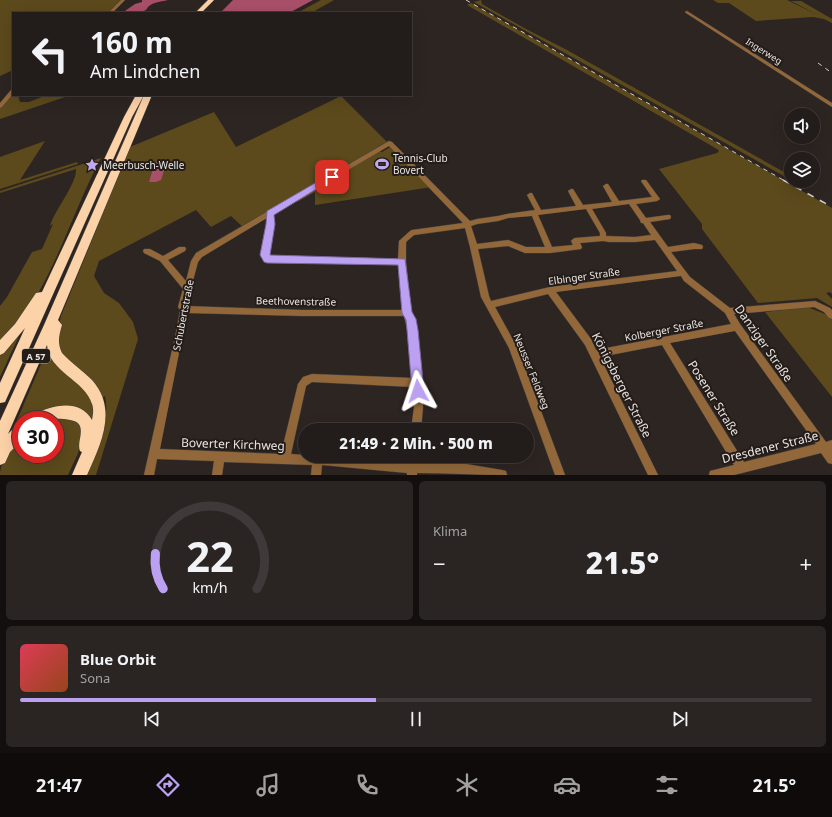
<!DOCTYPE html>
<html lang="de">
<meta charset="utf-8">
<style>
:root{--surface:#221c1a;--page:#2a2523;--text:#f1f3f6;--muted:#a2a1a2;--line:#3f3a39;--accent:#bca0f2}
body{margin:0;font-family:"Noto Sans",sans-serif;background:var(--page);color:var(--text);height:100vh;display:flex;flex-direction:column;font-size:15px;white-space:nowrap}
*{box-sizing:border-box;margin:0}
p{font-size:13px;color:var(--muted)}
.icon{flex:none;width:22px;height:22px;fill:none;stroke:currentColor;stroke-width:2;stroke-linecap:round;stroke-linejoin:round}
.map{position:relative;height:475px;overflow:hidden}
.side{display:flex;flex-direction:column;gap:6px;padding:6px;background:#130f0e;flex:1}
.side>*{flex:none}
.hud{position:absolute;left:12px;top:12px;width:400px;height:84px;border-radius:0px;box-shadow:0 4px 16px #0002,0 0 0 1px var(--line);background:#221c1a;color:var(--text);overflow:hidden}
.buttons{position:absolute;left:784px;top:108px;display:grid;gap:8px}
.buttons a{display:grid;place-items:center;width:36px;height:36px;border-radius:50%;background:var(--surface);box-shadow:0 4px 16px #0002,0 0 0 1px var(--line);font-size:20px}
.speed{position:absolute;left:12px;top:411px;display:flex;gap:8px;font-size:20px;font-weight:700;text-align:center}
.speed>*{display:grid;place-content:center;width:52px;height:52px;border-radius:50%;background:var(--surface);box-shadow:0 4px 16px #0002,0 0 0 1px var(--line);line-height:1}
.speed .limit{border:6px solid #d22;background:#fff;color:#111}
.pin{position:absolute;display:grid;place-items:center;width:34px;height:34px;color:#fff;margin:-17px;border-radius:8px;box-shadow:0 2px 6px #0006}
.me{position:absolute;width:44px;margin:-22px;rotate:355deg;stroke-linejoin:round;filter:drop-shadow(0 0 3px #0008)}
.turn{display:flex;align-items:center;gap:14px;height:84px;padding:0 12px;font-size:18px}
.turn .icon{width:52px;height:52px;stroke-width:2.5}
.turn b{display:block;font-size:28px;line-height:34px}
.big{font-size:30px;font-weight:800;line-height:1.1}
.side .widget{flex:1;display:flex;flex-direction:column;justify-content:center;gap:6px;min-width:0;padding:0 14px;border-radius:6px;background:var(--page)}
.side .dial{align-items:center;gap:0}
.dial svg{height:104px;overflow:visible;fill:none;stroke:var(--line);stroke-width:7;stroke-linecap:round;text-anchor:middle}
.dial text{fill:var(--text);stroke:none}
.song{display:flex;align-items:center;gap:12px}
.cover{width:48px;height:48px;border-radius:6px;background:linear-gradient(135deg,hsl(350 70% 55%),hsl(20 70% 35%))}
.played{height:4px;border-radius:2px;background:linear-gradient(90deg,var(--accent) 45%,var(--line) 45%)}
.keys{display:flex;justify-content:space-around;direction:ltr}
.heat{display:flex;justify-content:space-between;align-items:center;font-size:22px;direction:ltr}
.side .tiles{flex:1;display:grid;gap:6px;grid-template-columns:1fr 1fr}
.widget:last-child{grid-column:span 2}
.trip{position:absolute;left:298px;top:423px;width:236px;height:40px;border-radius:20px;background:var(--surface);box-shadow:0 4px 16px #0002,0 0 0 1px var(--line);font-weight:800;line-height:40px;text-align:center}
.tabs{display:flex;height:64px;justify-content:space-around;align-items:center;background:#0e0b0a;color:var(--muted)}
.tabs .icon{width:28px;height:28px}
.tabs .current{color:var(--accent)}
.tabs b{font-size:18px;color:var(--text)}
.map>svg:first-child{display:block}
</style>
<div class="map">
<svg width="832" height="475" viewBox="0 0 832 475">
<rect width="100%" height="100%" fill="#2d2522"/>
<path fill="#5c4a1c" d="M0 0H123L109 13H13V70L0 76Z
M321 0H334L311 13H297Z
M481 0 482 4 526 29 567 50 791 176V180L474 2Z
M713 0H787L820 16 791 1H801L832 19V23L824 19 813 17 756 21 729 3H718Z
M471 3 832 208V294L830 292 826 293 832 299V307L817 298 758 303 702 229V224L659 169 717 153 719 151 717 149 467 5Z
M13 93V95H18L20 102H29L47 95H71L0 119V108Z
M341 96 387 142 386 145 244 228 231 216 211 227 196 210 99 261 94 276 104 293 119 303 133 322 138 339 96 475H84C94 450 111 424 105 396L102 398C96 373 60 364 57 344 56 335 59 325 61 316L130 147 214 112 236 147Z
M45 141 20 180 77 162 78 164 0 189V157Z
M390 147 432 187 315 205V192L297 202 298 198 379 151 382 152Z
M101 158C76 205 60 258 32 304 23 318 10 331 0 345V306L7 297 32 252 42 249 53 224 50 226C55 209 77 184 76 169L0 193V191Z
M807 307 830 316 832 319V397L765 312Z
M25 323 0 377V352Z
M50 343 81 381 96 407 91 426 46 413 32 420H21V428L9 439Z
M52 418 73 419 80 424C84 447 77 455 68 475H0C0 461 13 447 21 436V454H55V420H46Z"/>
<path fill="#a94f6a" d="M142 0H168C160 2 150 2 146 10L138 13H122L135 4 142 2Z
M233 0H313L289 13H220Z
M167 161 161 180 156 182H149L155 162Z"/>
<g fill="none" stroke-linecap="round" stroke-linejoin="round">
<g stroke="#47403d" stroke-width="1">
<path id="minor" d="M121 0H125L112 13H108Z
M687 11 832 103V107L686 13 685 12Z
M13 89V94L2 107 0 108V103L11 90Z
M389 141 392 142 470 221 477 219 498 216 507 214 535 210 527 195 530 193H532L541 210 576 206 568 191 571 189H573L583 205 612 202 603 186 606 184H608L619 201 652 197 641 181 642 180H646L660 199 657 201 636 204 646 218 668 215H670L671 217 670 219 650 222 668 247 694 243 702 245 703 247 702 249H694L671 252 690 277 730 308 815 301 830 308 832 310V319L829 318 824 312 814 307 734 314 740 324 826 442 832 440V464L828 463 821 453 734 475H709L710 471 734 465 662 345 600 357 658 475H648L585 345 548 294 495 307 517 347 565 475H555L509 348 481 297 470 247 465 228 414 235 406 242V262L411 313 416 329 421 367 423 407 421 430H411L414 407 413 387 312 382 306 386 291 454 305 455V456H330L408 463V456H418V463H460L502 470 506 471 507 475C477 475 447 473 417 473V475H407V473L322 465 321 475H311L312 465 224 462 222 475H212L214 461 157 459 154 475H144L177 328 180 310 178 307 183 289 160 261 144 253 143 251 144 249H150L163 256 179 247H185L186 249 185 251 168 260 186 281 191 261 196 253ZM389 146 463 223 412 230 410 231 399 241 398 259 269 256 274 224 273 214ZM629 204 640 220 641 223H643L651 235 635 237 606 236V233L592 209ZM586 209 600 233V236L575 238 573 239 571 241 573 245 552 247 538 215ZM532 216 545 247H526L508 240 477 244 471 226 477 224 498 221 508 218ZM267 218 268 224 261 255 264 261 399 265 403 310H303L186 306 198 262 202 257ZM655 240 677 271 550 287 491 301 489 296 478 249 508 246 525 253H550L581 249 582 247 580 243 603 241 609 242H635ZM681 276 684 281 725 313 731 324 596 350 591 339 556 292ZM187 313 303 316H404L410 341 413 378 312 374 303 377 298 384 281 454 160 449ZM735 331 816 444 744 462 670 343Z"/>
</g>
<g stroke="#47403d" stroke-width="1">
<path id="highway" d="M208 0H214L201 13H195Z
M136 95H144L132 117 5 402 0 403V383L25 328 4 353 0 355V340L15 324 36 293 42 292 124 117Z
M144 95H152L58 320 62 325C59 335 57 343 62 353 71 363 82 370 92 380 118 409 101 444 87 475H72L82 452 80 451C77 443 83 435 80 426 76 415 40 420 29 420L31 415C51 406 79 397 92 420 93 415 94 409 92 404 85 380 49 372 47 345L8 434 16 426 21 424V441L10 452 5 463 0 465V421L44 325Z"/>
</g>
<use href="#minor" fill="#92683b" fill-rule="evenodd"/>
<use href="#highway" fill="#fcd2a8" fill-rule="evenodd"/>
<path stroke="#d4cfcc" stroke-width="1" stroke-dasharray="4.5 4.5" stroke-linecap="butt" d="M466 0 785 181
M818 63 832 73"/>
<path stroke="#d4cfcc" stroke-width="1.5" stroke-dasharray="7 7" stroke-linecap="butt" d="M783 180 832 207"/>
</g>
<path fill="#bca0f2" stroke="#7a689d" d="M329 175H332L336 177 274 215 275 224 270 255 405 259 412 312 416 319 418 330 424 391 422 395 418 397 414 395 412 391 407 330 406 320 402 313 398 265 267 263 264 262 260 255 266 224 267 211Z"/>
<defs>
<g id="stadium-bare" transform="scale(1.08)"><path d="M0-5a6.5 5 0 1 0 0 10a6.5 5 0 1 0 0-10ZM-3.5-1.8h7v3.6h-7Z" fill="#c1a8f3" stroke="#231c18" stroke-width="2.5" paint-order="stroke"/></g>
<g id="sight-bare" transform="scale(1.08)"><path d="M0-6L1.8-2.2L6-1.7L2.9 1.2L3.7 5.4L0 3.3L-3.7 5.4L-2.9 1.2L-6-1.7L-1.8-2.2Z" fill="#c1a8f3" stroke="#231c18" stroke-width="2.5" paint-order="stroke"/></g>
</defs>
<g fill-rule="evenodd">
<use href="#stadium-bare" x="382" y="164"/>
<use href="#sight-bare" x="92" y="165"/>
</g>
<g text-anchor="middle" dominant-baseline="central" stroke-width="4" stroke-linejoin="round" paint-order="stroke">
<g font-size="9" fill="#eae5e2" stroke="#231c18">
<text transform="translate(764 51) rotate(32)">Ingerweg</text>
</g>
<rect fill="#231c18" stroke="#aea9a5" stroke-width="1" x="22" y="349" width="28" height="14" rx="3"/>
<g font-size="9" font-weight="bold" fill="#eae5e2">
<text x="36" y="356">A 57</text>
</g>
<g font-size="10" fill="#eae5e2" stroke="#231c18" text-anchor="start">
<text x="393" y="158">Tennis-Club<tspan x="393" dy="12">Bovert</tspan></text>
<text x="103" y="165">Meerbusch-Welle</text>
</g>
<g font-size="10" fill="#eae5e2" stroke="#231c18">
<text transform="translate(584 276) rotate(-8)">Elbinger Straße</text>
<text transform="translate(296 301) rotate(1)">Beethovenstraße</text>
<text transform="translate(183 315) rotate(-79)">Schubertstraße</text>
<text transform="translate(664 330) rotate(-11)">Kolberger Straße</text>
<text transform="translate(532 371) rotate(68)">Neusser Feldweg</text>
</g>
<g font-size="12" fill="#eae5e2" stroke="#231c18">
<text transform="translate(764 343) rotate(55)">Danziger Straße</text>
<text transform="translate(622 385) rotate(63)">Königsberger Straße</text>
<text transform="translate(714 398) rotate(58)">Posener Straße</text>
<text transform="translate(233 444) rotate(2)">Boverter Kirchweg</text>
<text transform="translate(770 447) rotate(-14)">Dresdener Straße</text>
</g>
</g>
</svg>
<div class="buttons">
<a><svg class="icon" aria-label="sound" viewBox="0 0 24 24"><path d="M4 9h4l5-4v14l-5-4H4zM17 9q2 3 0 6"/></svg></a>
<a><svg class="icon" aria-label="layers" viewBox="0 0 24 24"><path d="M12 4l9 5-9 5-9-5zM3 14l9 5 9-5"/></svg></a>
</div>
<div class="speed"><div class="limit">30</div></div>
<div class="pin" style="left:332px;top:177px;background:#d93025"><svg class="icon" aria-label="arrive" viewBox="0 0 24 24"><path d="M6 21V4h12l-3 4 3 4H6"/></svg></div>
<svg class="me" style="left:418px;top:391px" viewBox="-20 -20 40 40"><path d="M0-17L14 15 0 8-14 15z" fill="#bca0f2" stroke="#fff" stroke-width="4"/></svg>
<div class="trip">21:49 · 2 Min. · 500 m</div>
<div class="hud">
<div class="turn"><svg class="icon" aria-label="left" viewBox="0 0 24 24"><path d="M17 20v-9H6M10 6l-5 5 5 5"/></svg><div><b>160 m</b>Am Lindchen</div></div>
</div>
</div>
<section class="side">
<div class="tiles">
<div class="widget dial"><svg viewBox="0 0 100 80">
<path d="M14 69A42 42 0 1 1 86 69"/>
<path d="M14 69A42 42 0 0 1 8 42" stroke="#bca0f2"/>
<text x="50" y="56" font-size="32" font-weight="700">22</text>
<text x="50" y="72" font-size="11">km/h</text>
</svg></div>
<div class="widget"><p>Klima</p>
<div class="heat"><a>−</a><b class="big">21.5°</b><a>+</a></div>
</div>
<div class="widget">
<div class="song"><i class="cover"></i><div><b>Blue Orbit</b><p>Sona</p></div></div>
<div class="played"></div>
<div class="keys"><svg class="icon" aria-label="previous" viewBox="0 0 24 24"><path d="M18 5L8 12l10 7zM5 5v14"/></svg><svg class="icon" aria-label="pause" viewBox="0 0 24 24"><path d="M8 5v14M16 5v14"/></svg><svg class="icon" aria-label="next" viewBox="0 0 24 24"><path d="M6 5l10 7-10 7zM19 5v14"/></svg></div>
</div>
</div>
</section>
<nav class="tabs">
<b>21:47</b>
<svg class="icon current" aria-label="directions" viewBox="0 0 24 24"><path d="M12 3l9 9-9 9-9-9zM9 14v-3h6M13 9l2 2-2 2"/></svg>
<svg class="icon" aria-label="music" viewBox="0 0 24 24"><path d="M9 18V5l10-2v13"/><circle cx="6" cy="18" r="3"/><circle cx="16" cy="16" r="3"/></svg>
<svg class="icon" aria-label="phone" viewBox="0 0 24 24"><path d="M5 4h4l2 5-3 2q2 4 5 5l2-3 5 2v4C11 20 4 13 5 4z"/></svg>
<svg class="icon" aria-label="climate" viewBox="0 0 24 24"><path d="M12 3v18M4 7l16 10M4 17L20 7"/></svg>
<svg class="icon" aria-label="car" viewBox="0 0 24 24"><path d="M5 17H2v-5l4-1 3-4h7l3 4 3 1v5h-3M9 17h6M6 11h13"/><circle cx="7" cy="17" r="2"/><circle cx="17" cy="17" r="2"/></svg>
<svg class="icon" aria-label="filters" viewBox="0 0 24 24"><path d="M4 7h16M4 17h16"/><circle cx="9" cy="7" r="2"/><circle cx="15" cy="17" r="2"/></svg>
<b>21.5°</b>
</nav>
